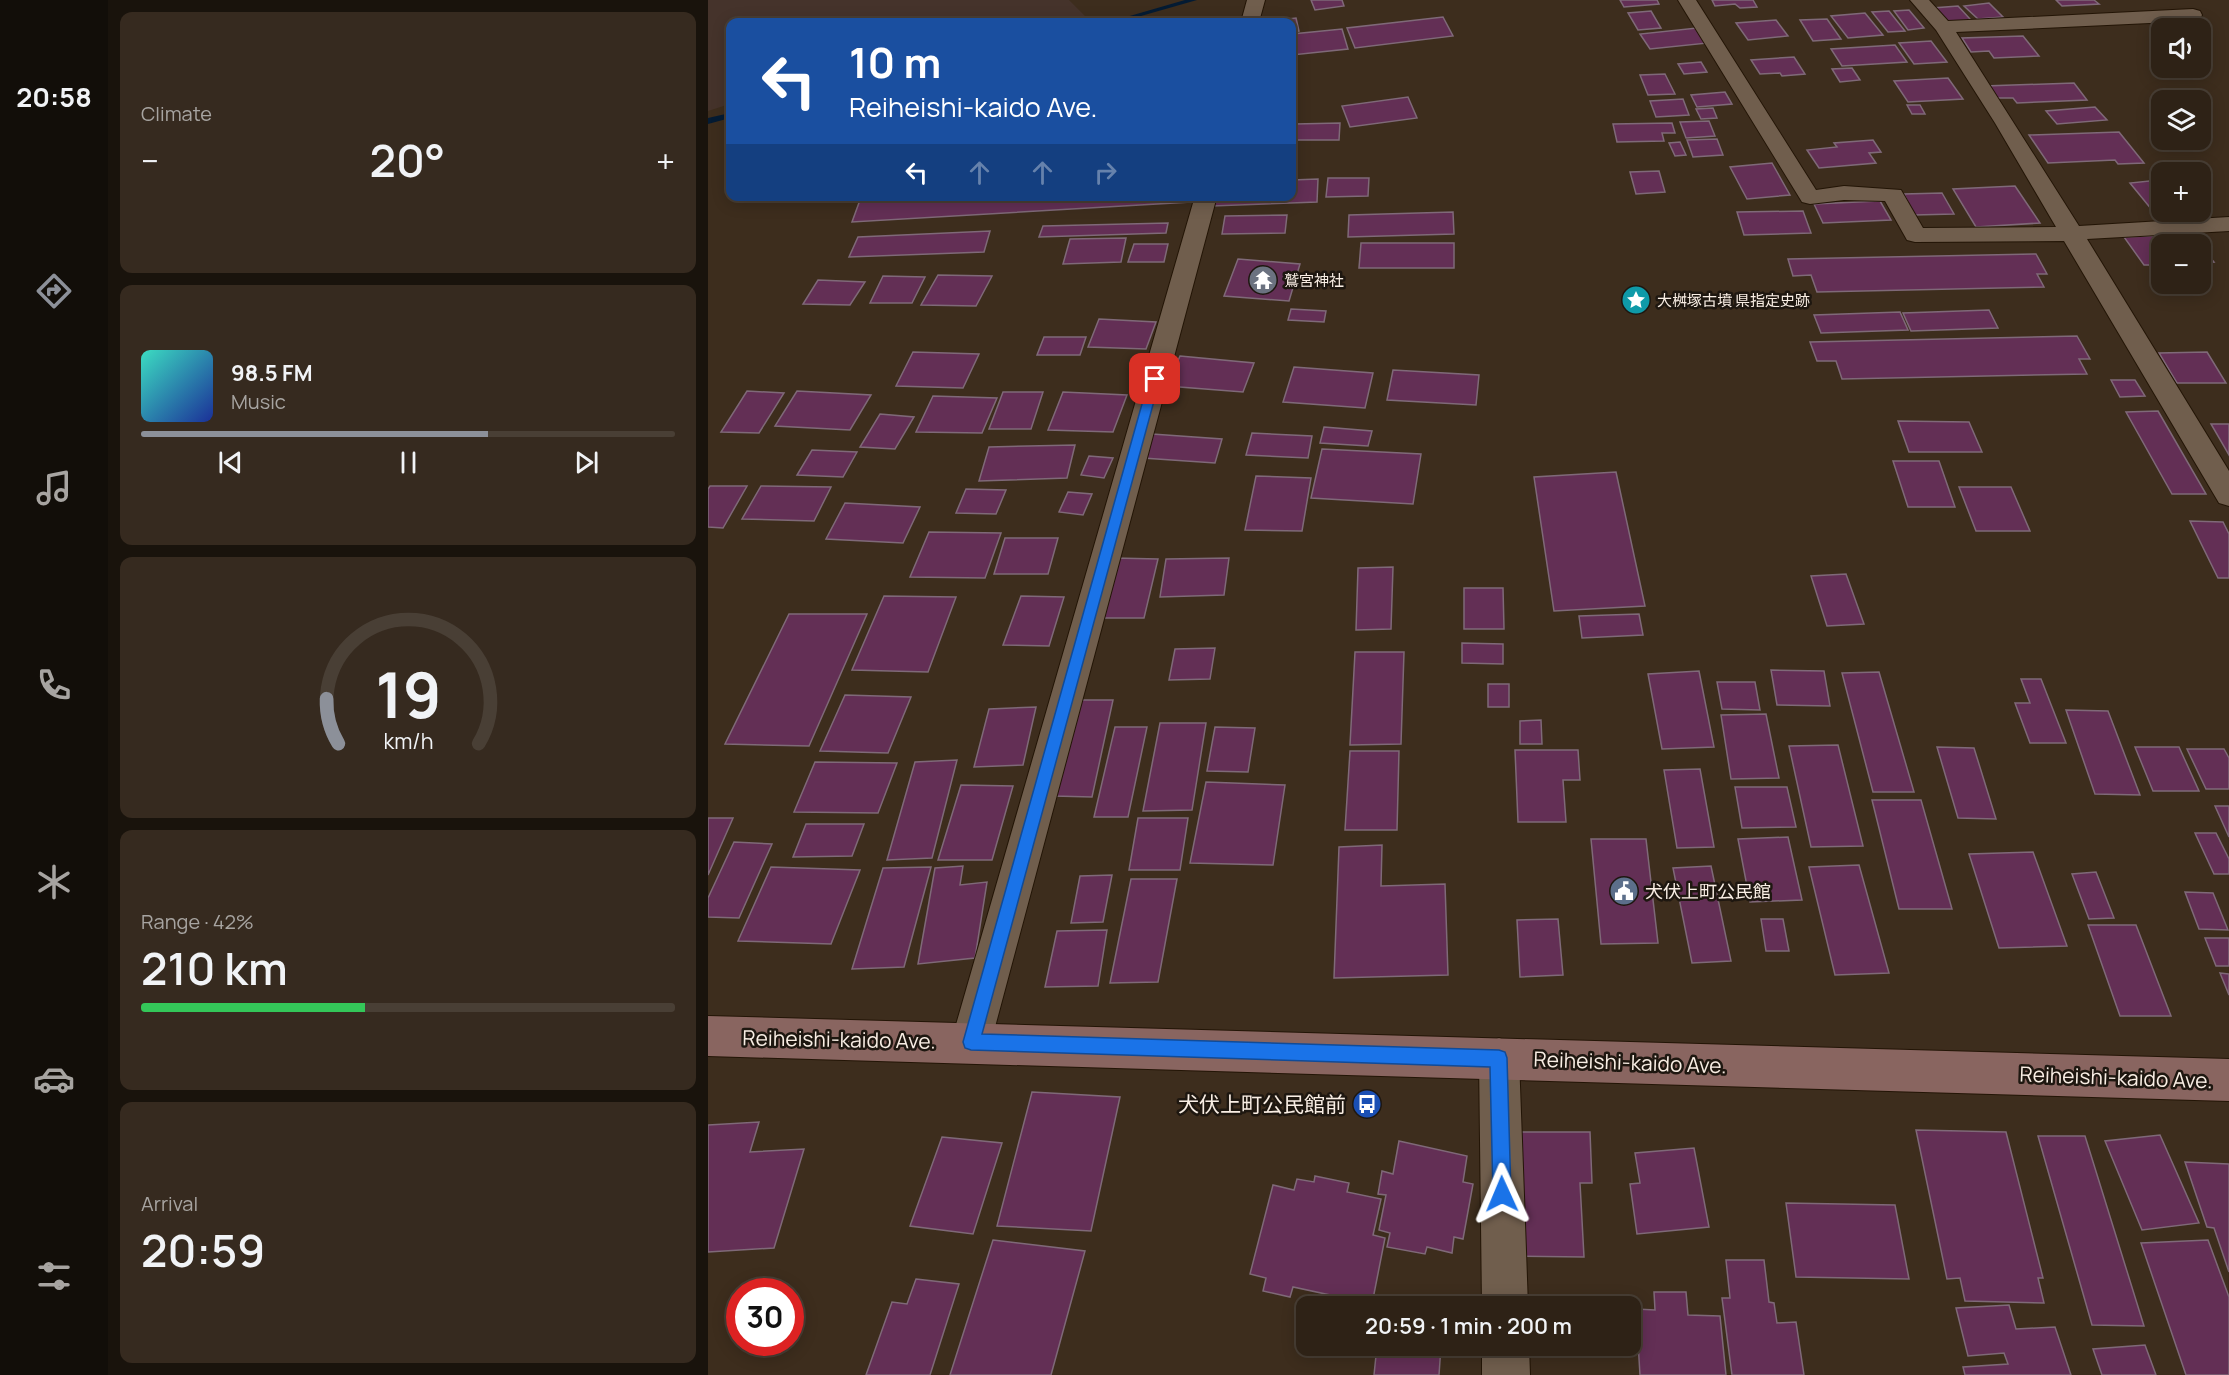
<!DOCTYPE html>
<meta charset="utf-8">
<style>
:root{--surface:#2e2216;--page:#362a1f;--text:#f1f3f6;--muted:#a7a4a1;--line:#493f35;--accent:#8c9099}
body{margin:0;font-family:Manrope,"Noto Sans JP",sans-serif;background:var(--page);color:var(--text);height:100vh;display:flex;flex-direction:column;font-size:22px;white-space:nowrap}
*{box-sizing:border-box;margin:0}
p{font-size:20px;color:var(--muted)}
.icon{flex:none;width:33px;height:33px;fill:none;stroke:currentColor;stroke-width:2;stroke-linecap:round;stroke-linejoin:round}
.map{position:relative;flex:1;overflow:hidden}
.details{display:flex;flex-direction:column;gap:12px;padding:12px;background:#19130c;width:600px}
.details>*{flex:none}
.guide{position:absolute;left:18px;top:18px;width:570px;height:183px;border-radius:12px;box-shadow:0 3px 15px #0003,0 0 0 2px var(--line);background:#1a4fa0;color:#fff;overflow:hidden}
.tools{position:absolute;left:1443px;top:18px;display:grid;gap:12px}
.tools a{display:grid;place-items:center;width:60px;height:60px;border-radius:12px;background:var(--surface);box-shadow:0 3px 15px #0003,0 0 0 2px var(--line);font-size:30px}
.speed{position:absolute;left:18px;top:1278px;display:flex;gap:12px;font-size:30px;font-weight:700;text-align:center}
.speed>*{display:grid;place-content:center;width:78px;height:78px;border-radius:50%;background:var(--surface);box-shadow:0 3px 15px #0003,0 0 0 2px var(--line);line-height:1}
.speed .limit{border:9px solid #d22;background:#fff;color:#111}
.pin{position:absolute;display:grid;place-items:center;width:51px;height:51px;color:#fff;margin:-26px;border-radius:12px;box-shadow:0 3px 9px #0006}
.me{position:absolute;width:66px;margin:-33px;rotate:359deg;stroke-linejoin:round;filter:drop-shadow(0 0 4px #0008)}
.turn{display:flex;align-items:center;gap:21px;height:126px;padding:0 24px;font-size:27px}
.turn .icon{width:78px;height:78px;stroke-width:2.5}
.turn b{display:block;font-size:42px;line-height:51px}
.lanes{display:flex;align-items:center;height:57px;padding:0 24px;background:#0003;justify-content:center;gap:30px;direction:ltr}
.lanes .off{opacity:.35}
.big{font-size:45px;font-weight:600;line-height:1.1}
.details .widget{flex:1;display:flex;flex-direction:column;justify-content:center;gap:9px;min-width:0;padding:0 21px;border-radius:12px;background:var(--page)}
.details .dial{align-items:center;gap:0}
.dial svg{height:156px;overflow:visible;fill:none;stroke:var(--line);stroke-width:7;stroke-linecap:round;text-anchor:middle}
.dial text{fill:var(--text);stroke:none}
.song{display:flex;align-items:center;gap:18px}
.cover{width:72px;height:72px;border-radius:9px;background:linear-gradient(135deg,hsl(170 70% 55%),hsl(230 70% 35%))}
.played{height:6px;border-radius:3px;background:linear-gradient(90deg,var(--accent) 65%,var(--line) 65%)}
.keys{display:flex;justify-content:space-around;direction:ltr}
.heat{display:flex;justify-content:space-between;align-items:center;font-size:33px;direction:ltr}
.charge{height:9px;border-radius:4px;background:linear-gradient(90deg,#34c759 42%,var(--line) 0)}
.trip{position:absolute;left:588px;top:1296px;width:345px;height:60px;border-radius:12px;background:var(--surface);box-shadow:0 3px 15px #0003,0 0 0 2px var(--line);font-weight:600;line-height:60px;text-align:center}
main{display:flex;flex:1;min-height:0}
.menu{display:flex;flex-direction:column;width:108px;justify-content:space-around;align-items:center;background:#120e09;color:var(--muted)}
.menu .icon{width:42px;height:42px}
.menu .selected{color:var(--accent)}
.menu b{font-size:27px;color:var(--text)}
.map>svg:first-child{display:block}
</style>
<main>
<nav class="menu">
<b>20:58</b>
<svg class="icon selected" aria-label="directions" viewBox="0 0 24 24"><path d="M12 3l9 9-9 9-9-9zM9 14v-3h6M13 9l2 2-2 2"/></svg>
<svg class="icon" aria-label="music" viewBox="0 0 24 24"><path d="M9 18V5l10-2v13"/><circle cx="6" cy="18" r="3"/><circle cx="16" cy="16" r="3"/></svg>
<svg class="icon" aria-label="phone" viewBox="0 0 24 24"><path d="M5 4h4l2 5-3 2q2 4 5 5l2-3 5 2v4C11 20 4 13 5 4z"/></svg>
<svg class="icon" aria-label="climate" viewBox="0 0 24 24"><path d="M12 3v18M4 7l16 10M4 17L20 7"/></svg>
<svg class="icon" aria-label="car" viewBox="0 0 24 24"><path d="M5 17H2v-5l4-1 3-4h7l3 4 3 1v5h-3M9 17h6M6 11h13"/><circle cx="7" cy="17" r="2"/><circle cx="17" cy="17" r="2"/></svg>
<svg class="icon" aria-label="filters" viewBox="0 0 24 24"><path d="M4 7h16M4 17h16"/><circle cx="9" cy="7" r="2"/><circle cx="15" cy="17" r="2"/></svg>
</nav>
<section class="details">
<div class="widget"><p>Climate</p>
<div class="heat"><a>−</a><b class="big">20°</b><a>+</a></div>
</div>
<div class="widget">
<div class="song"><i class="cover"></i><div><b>98.5 FM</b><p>Music</p></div></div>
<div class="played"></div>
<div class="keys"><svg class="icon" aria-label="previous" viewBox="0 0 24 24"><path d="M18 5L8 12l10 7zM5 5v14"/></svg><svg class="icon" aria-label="pause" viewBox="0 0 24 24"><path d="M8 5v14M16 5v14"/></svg><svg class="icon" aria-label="next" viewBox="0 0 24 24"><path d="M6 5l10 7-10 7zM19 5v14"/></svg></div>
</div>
<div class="widget dial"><svg viewBox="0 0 100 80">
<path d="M14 69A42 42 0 1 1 86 69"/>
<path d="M14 69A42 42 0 0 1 8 46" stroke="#8c9099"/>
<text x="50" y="56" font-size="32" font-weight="700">19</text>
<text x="50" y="72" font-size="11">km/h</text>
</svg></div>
<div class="widget"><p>Range · 42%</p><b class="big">210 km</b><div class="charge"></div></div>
<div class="widget"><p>Arrival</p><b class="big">20:59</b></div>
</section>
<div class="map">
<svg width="1521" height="1375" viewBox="0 0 1521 1375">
<rect width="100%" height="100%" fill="#3d2d1d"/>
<path fill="#45332b" d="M0 0H361L379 18 365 22H22V104L0 111Z"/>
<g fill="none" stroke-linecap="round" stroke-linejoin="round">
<path fill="#041b33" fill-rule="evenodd" d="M477 0H489L412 22H401Z
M22 113V118L0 124V118Z"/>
</g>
<path fill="#632f55" stroke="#7f6978" stroke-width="1.5" d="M603 0H634L636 6 607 10Z
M912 0H949L951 4 916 7Z
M1004 0H1045L1049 7 1032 8 1027 4 1007 6Z
M1348 0H1386L1391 4 1354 6Z
M1281 3 1295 17 1270 19 1256 6Z
M1250 6 1263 20 1237 22 1225 8Z
M1201 10 1216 28 1200 30 1186 11Z
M943 11 953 28 930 30 920 13Z
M1181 11 1197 31 1180 32 1164 12Z
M1157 13 1175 35 1140 38 1123 16Z
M735 17 745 36 647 48 639 28Z
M588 18 591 31 584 32V22L562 21Z
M1119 19 1133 39 1105 41 1092 20Z
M1068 20 1080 36 1040 40 1028 23Z
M989 28 1000 43 942 49 932 34Z
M634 29 640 49 584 55V34Z
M1315 36 1331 56 1286 58 1281 51 1263 52 1254 38Z
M1223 41 1239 62 1206 64 1191 43Z
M1187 45 1199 62 1134 66 1123 49Z
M1086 57 1097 74 1074 76 1072 73 1052 74 1043 60Z
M993 62 999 72 976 74 970 64Z
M1144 68 1152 80 1132 82 1124 69Z
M957 74 967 94 940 95 932 75Z
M1240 78 1255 99 1200 102 1186 81Z
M1366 83 1379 100 1309 103 1305 98H1286L1277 86Z
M1017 92 1024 104 989 107 983 95Z
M700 97 709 118 642 127 634 106Z
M975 99 981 115 948 117 942 101Z
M1199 105H1212L1217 114H1204Z
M1387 107 1399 120 1349 124 1338 111Z
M1005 108 1009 118 993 119 988 109Z
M1001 121 1007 136 978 138 972 122Z
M632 123 631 140H586L587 124Z
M964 123 967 133H954L956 141 909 142 905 124Z
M1411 132 1436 163 1410 164 1407 160 1340 163 1321 135Z
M1009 139 1015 155 985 157 979 140Z
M1165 140 1173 152 1161 153 1168 163 1111 168 1099 150 1129 147 1126 143Z
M972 142 978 155 967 156 961 143Z
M1064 163 1082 195 1039 199 1022 167Z
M951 171 957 192 928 194 922 172Z
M620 178H661L660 196 618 197Z
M610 179 609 202 504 206 505 196H584V180Z
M1451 180 1454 182V212H1478L1483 219 1453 221 1422 183Z
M1307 186 1332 223 1268 227 1245 189Z
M1234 193 1246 214 1206 215 1196 194Z
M220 196H484L483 202 144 222 152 200Z
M1172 201 1183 220 1115 223 1106 204Z
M1095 211 1103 233 1036 235 1029 212Z
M745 212 746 234 640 237 641 215Z
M579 215 577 233 514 234 517 216Z
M460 223 458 233 331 237 335 226Z
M282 231 276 252 141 257 150 237Z
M1484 234 1492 244H1454V265H1436L1416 237Z
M418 238 413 262 355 264 362 239Z
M653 243H746V268H651Z
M426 244H460L456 262H420Z
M1492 245 1506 262 1492 263Z
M1328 254 1339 274H1329L1336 287 1109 292 1103 275 1085 276 1080 259Z
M530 259 592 264 581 301 516 296Z
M230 275 284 276 268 306 213 305Z
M175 276 217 277 204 303H162Z
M110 280 157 282 142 305 95 304Z
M583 309 618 311 616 322 580 320Z
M1281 310 1290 328 1203 331 1195 313Z
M1192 312 1200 330 1113 333 1106 315Z
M391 319 448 322 438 349 380 347Z
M1369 336 1382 359H1371L1379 374 1134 379 1128 361H1109L1102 342Z
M336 337H378L372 355H329Z
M205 352 271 354 255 388 188 386Z
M1499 352 1518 383H1469L1451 353Z
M472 356 546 363 535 392 459 386Z
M586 367 665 373 657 408 575 402Z
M685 370 771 375 768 405 679 400Z
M1403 380H1427L1437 396 1412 397Z
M39 391 76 393 51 433 13 432Z
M89 391 163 395 142 430 67 426Z
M295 392H335L323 429H281Z
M355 392 419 395 405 432 340 430Z
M225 396 289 398 274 433 208 432Z
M1450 411 1498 494H1464L1418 412Z
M172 414 206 417 187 449 152 447Z
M1190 421 1261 422 1274 452H1201Z
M1503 424H1521V455Z
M616 427 664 431 660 446 612 443Z
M544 433 604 436 600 458 538 455Z
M444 434 514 439 507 463 435 458Z
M367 445 359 478 271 481 281 447Z
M614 449 713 454 705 504 603 498Z
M104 450 149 452 135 477 89 475Z
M381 456 405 458 396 478 373 475Z
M1185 461H1231L1247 507H1200Z
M908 472 937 606 846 611 826 477Z
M548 476 603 478 594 531 537 530Z
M2 486H39L15 528 0 527V489Z
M53 486 123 487 106 521 34 519Z
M1251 487H1303L1322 531H1268Z
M258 489 298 490 288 514 248 513Z
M360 492 384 494 375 515 351 512Z
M137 503 212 507 195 543 118 539Z
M1482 521 1515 522 1521 534V578H1510Z
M221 532 293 533 277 578 202 577Z
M297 538H350L340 574H286Z
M406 558 450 559 436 618H390Z
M521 558 516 595 452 597 458 559Z
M685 567 683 629 648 630 650 568Z
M1138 574 1156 624 1119 626 1103 576Z
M756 588H795L796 629H756Z
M176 596 248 597 220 672 144 670Z
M313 596 356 597 341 646 295 645Z
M81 614H159L101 746 17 744Z
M931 614 935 635 874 638 871 616Z
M754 643 795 644V664L754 663Z
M507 648 502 679 461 680 467 649Z
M647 652H696L693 744 642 745Z
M1063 670 1116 671 1122 706 1069 705Z
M991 671 1006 747 954 749 940 674Z
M1171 672 1206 792H1165L1134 673Z
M1313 679H1333L1358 743H1322L1307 703H1322Z
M1009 682H1047L1052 710 1014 709Z
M780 684H801V707H780Z
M137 695 203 697 180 753 112 751Z
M369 700H405L384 797 346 796Z
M328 707 315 765 266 767 281 709Z
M1358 710 1400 711 1432 795 1387 794Z
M1058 714 1071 778 1023 779 1013 715Z
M833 720 834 744H812V721Z
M452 723H498L484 810 435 811Z
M407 727H439L420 817H386Z
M507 727 547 728 540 772 499 771Z
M1130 745 1155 846 1103 847 1081 746Z
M1229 747 1266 748 1288 819 1250 818Z
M1427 747H1471L1491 791H1445Z
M1479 749H1516L1521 758V789H1498Z
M807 750H870L872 780H855L858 822H810Z
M642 751H691L689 830H637Z
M249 760 224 858 179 860 207 762Z
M107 762 189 763 170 813 86 812Z
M992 769 1006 847 969 848 956 770Z
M498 782 577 785 565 865 482 863Z
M253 785 305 786 284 860H230Z
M1027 787H1079L1088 827 1034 828Z
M1164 800H1213L1244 909H1191Z
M1507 806H1521V837Z
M0 818H25L0 875Z
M430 818H480L472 870H421Z
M98 824H156L144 856 85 857Z
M1487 833H1508L1521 859V874H1506Z
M1080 837 1094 900 1042 902 1030 839Z
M883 839H938L950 943 893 944Z
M26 842 64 844 31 918 0 917V898Z
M674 845 673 886 737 884 740 975 626 978 631 847Z
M1325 852 1359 946 1291 948 1261 854Z
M1151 865 1181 973 1127 975 1101 867Z
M255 866 252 885 279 882 267 958 210 964 227 868Z
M1003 866 1023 961 984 963 965 868Z
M63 867 152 870 123 944 30 941Z
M223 867 196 967 144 969 175 868Z
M1388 872 1406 918 1381 919 1364 874Z
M404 875 395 922 363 923 372 876Z
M423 879H469L450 982 402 983Z
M1477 892 1505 893 1520 930 1491 929Z
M850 919 855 975 812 977 809 920Z
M1053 919H1075L1081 951H1058Z
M1380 925H1428L1463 1016H1412Z
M399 930 390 986 337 987 349 931Z
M1497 938H1521V966H1508Z
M1512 973 1521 974V995Z
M324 1092 412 1097 383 1231 289 1226Z
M51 1122 42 1152 96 1149 66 1248 0 1252V1125Z
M1208 1130 1298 1132 1335 1278H1330L1336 1303 1257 1301 1252 1278 1239 1279Z
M812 1132H882L884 1183H872L876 1257 802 1256Z
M1452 1135 1491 1223 1434 1230 1397 1141Z
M1330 1136H1377L1436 1326 1384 1325Z
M234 1137 294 1143 265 1234 202 1226Z
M691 1141 759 1156 755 1182 765 1184 755 1239 746 1237 744 1253 719 1247 717 1254 679 1247 682 1233 671 1230 678 1195 670 1194 674 1171 685 1174Z
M986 1148 1001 1227 929 1234 922 1184 932 1183 927 1153Z
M1477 1162 1521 1164V1272L1506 1228 1499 1227Z
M607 1176 641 1183 639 1192 673 1199 665 1235 677 1238 664 1304 585 1287 582 1297 555 1291 558 1278 542 1274 565 1185 586 1190 589 1179 606 1182Z
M1078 1203 1187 1205 1201 1279 1088 1277Z
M285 1240 377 1251 343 1375H242Z
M1500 1240 1521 1297V1375H1478L1433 1243Z
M1018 1260H1056L1061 1302 1066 1303 1069 1323 1088 1322 1096 1375H1024L1014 1298H1022Z
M208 1279 251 1284 222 1375H158L184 1302 199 1304Z
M946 1292H978L980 1315 1012 1316 1018 1375H932L928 1309 947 1310Z
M1301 1305 1308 1329 1347 1327 1363 1375H1257L1255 1367 1300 1364 1296 1353 1260 1356 1248 1308Z
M1437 1345 1448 1375H1394L1385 1349Z
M669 1346H733L731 1375H666Z"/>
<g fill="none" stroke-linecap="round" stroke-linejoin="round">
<g stroke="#231506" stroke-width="2">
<path id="street" d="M539 0H557L551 22H533Z
M970 0H988L1108 190 1136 186 1193 190 1215 228 1348 227 1287 123 1228 30 1202 0H1221L1240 21 1485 9 1492 11 1494 15 1492 19 1485 21 1248 32 1371 226 1521 217V231L1379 239 1521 471V506L1511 503 1356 241 1207 242 1199 240 1177 201 1136 200 1102 204 1094 202Z
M487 196H509L283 1042 277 1056 263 1062 249 1056 243 1042Z
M791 1038 805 1044 811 1058 820 1306H774L771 1058 777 1044Z
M774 1346H821L822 1375H774Z"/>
</g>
<g stroke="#231506" stroke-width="2">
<path id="secondary" d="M0 1016 1521 1059V1101L0 1056Z"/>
</g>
<use href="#street" fill="#705e4d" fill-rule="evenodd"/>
<use href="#secondary" fill="#896560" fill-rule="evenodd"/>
</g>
<path fill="#1a73e8" stroke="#114b97" stroke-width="1.5" d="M447 375 452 379 274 1034 791 1050 797 1052 799 1058 803 1194 800 1200 794 1203 788 1200 785 1194 782 1067 263 1050 257 1048 255 1042 441 379Z"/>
<defs>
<g id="temple-disc" transform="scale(1.5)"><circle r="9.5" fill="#6b7280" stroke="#1e1710"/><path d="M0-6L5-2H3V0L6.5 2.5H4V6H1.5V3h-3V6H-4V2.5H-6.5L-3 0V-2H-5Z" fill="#fff"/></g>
<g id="sight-disc" transform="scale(1.5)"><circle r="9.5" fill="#0f9aa8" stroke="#1e1710"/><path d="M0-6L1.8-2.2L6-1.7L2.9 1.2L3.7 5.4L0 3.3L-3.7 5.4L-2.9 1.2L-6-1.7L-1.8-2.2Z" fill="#fff"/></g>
<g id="civic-disc" transform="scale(1.5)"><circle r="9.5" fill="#5c6f8a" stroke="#1e1710"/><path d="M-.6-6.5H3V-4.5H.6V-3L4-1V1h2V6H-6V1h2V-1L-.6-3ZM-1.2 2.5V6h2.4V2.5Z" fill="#fff"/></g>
<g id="bus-disc" transform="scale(1.5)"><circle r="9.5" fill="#1a4fb4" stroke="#1e1710"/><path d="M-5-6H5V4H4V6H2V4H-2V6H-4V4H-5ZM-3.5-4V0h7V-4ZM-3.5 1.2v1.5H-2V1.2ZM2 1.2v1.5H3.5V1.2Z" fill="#fff"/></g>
</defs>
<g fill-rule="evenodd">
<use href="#temple-disc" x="555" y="280"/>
<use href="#sight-disc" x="928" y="300"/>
<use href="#civic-disc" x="916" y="891"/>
<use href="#bus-disc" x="659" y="1104"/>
</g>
<g text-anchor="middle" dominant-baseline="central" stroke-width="5" stroke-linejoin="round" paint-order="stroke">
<g font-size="15" fill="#f9eee4" stroke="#1e1710" text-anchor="start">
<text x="576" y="280">鷲宮神社</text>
<text x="949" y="300">大桝塚古墳 県指定史跡</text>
</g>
<g font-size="18" fill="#f9eee4" stroke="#1e1710" text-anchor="start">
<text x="937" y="891">犬伏上町公民館</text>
</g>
<g font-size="21" fill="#f9eee4" stroke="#1e1710">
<text transform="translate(131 1039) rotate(1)">Reiheishi-kaido Ave.</text>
<text transform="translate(922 1062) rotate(2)">Reiheishi-kaido Ave.</text>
<text transform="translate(1408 1077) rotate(2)">Reiheishi-kaido Ave.</text>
</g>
<g font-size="21" fill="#f9eee4" stroke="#1e1710" text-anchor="end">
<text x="638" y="1104">犬伏上町公民館前</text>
</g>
</g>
</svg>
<div class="tools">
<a><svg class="icon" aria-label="sound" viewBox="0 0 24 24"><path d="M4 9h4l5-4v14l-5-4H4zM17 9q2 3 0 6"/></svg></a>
<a><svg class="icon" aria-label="layers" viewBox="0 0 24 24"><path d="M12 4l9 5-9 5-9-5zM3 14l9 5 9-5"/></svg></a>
<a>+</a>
<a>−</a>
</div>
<div class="speed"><div class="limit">30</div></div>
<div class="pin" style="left:447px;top:379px;background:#d93025"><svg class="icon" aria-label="arrive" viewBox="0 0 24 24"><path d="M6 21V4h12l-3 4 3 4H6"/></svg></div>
<svg class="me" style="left:794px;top:1194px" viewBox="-20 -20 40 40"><path d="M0-17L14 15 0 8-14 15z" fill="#1a73e8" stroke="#fff" stroke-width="4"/></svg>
<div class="trip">20:59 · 1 min · 200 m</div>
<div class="guide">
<div class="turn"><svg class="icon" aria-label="left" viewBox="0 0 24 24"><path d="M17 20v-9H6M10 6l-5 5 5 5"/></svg><div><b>10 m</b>Reiheishi-kaido Ave.</div></div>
<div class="lanes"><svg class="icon" aria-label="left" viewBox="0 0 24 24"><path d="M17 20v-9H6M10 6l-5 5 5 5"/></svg><svg class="icon off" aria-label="ahead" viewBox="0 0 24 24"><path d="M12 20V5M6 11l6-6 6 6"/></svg><svg class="icon off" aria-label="ahead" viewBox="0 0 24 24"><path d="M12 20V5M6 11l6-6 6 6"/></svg><svg class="icon off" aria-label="right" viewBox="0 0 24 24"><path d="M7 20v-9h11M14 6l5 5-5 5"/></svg></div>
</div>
</div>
</main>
